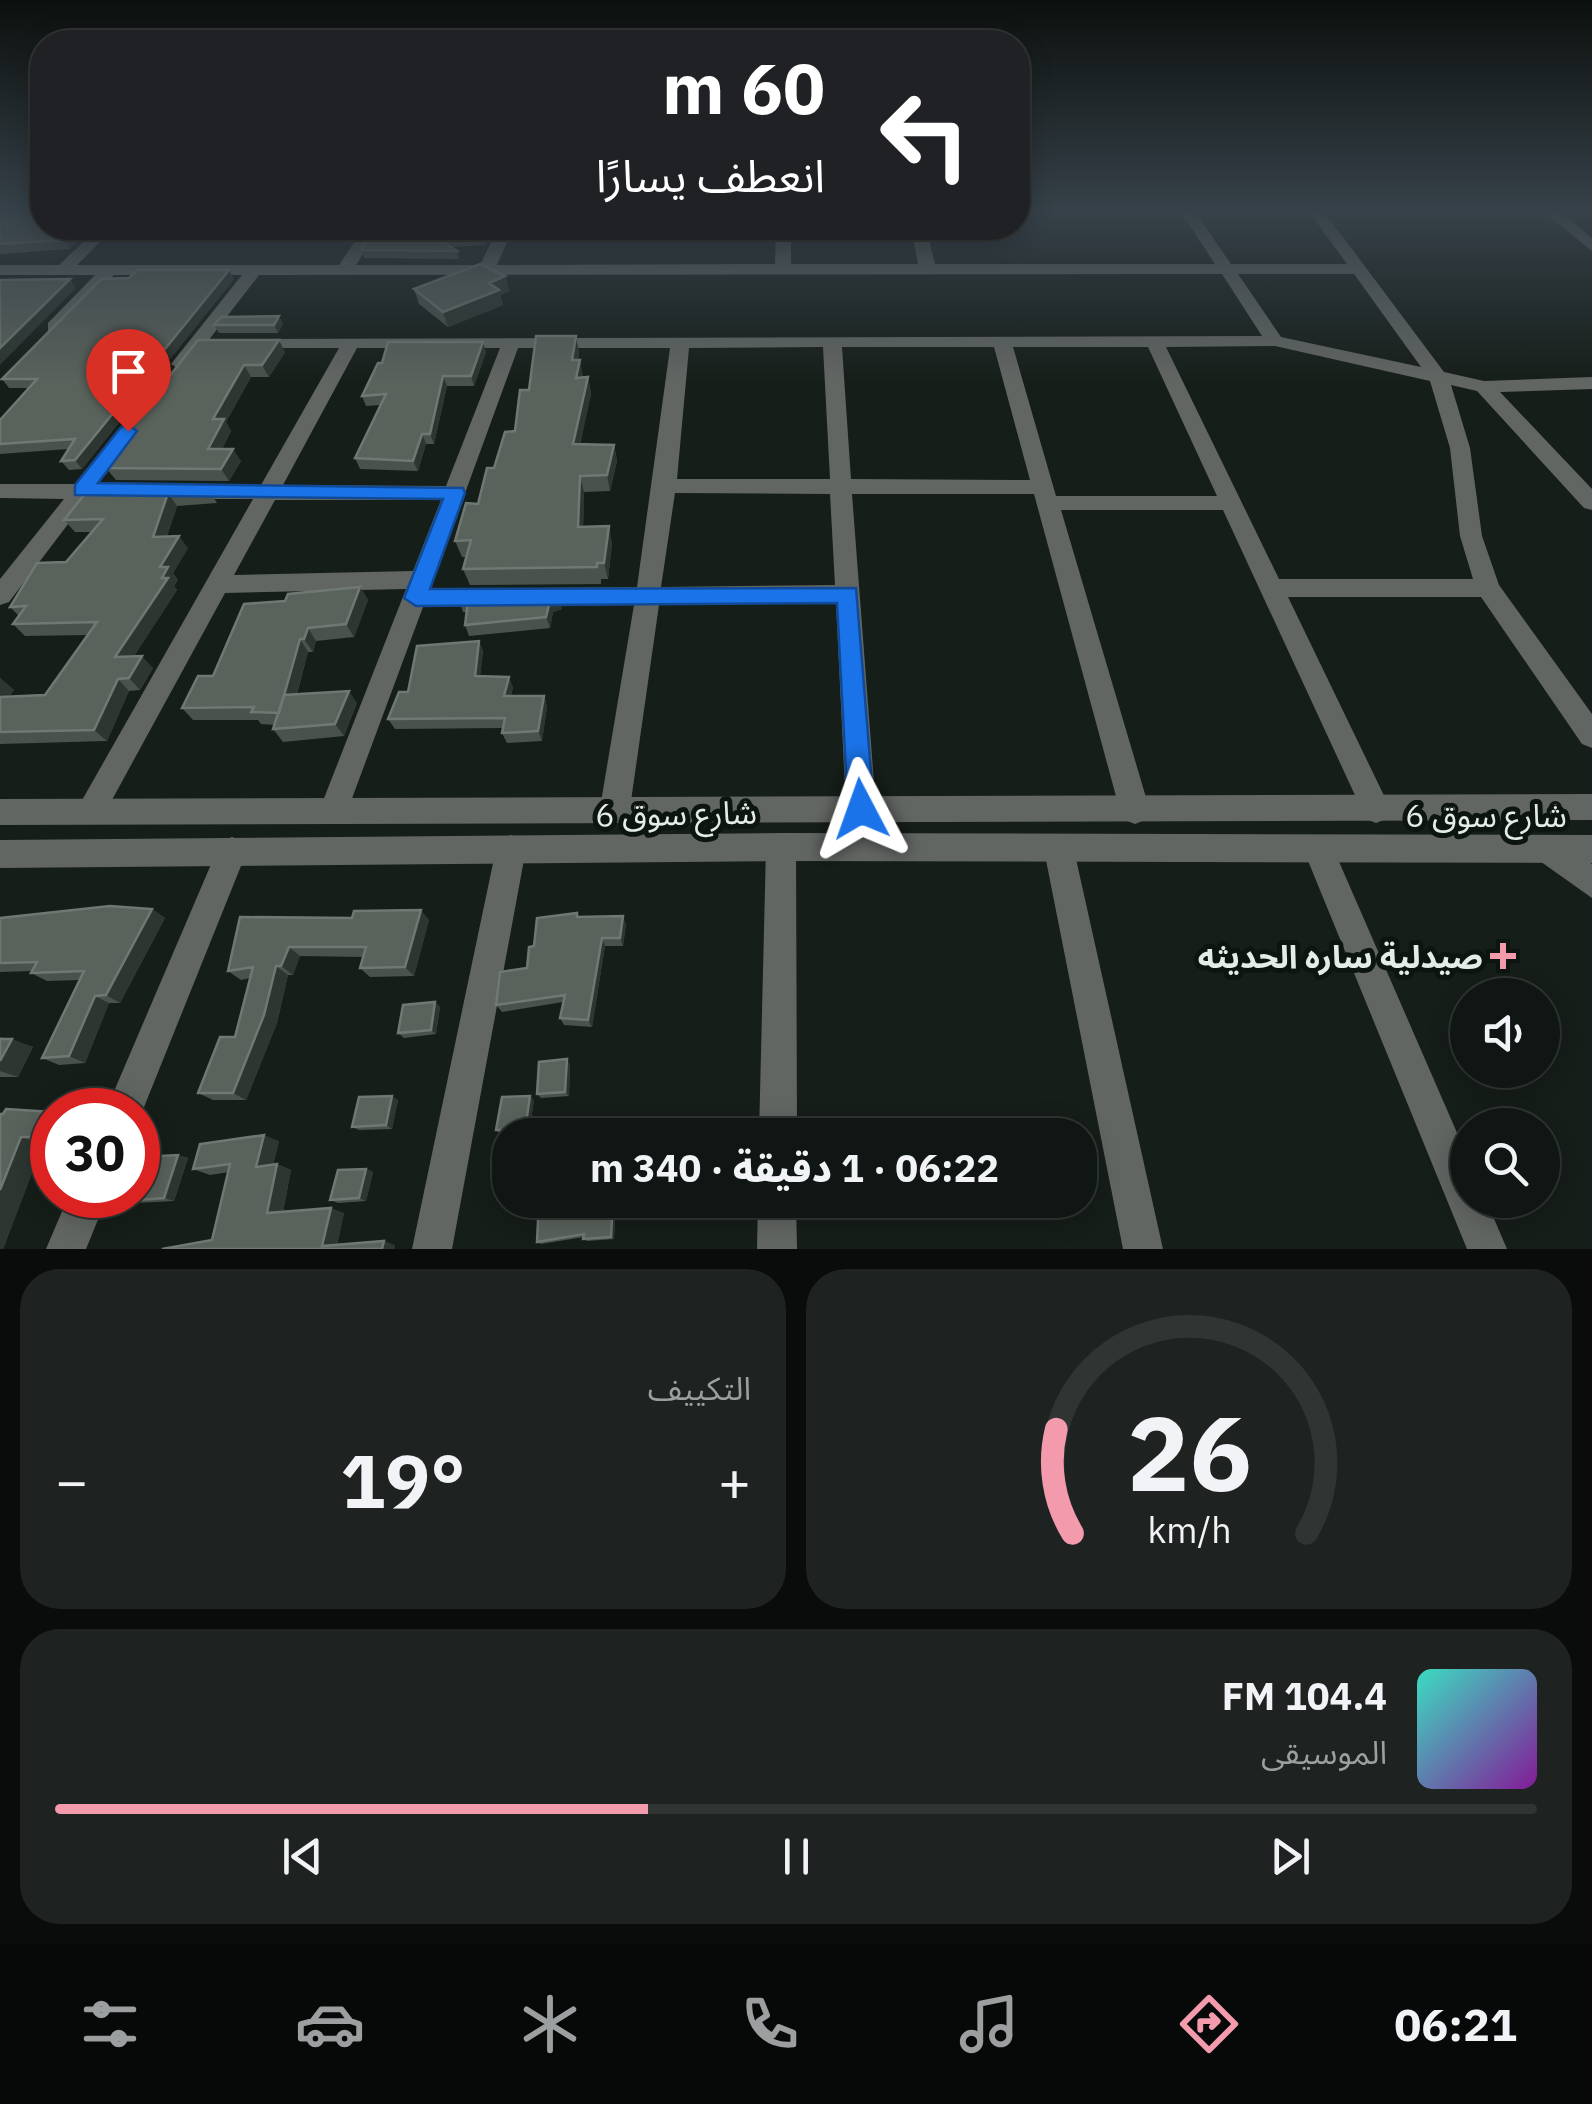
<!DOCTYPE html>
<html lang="ar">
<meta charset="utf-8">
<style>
:root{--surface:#101613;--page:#1e2321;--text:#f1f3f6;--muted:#9c9fa0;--line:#303533;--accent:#f39aac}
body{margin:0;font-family:"IBM Plex Sans","Noto Sans Arabic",sans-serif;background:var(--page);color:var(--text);direction:rtl;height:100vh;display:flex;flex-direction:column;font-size:38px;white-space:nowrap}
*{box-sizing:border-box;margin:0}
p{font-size:32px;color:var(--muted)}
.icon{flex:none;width:55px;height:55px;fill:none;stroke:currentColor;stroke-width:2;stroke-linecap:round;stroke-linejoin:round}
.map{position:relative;height:1249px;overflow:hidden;direction:ltr}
.drawer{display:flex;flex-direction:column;gap:20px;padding:20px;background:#090c0a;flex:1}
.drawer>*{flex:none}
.hud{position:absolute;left:30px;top:30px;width:1000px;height:210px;border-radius:40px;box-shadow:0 5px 25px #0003,0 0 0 2px var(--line);direction:rtl;background:#202124;color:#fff;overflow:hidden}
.controls{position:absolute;left:1450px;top:978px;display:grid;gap:20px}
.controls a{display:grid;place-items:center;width:110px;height:110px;border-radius:50%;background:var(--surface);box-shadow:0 5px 25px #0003,0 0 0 2px var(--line);font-size:50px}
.speed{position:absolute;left:30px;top:1088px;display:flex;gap:20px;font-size:50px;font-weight:700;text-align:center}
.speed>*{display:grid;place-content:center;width:130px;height:130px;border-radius:50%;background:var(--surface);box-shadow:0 5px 25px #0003,0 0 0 2px var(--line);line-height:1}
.speed .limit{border:15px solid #d22;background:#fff;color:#111}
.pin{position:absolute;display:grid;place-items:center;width:85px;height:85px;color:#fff;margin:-102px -42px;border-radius:50% 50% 50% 0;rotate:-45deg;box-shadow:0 0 10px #0007}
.pin .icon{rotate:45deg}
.me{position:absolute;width:110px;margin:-55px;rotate:356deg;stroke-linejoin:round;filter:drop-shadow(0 0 8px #0008)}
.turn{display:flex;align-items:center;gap:35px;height:210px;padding:0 40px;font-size:45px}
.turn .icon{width:130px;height:130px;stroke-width:2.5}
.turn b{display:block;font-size:70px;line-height:85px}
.big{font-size:75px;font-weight:800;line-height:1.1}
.drawer .tile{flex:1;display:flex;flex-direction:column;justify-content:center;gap:15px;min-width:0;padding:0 35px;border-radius:40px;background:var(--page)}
.drawer .dial{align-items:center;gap:0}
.dial svg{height:260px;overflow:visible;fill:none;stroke:var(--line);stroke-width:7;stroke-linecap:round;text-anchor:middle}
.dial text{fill:var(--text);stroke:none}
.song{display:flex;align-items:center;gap:30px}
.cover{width:120px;height:120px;border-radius:15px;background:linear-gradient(135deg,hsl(170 70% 55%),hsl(290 70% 35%))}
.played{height:10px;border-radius:5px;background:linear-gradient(90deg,var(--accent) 40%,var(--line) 40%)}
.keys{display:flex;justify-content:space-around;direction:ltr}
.heat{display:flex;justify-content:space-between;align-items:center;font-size:55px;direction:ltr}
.drawer .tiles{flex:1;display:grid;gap:20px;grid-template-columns:1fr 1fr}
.tile:last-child{grid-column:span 2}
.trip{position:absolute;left:492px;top:1118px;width:605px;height:100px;border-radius:40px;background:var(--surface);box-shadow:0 5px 25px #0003,0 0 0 2px var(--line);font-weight:800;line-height:100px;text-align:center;direction:rtl}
.tab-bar{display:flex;height:160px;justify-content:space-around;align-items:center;background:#060908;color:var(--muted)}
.tab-bar .icon{width:70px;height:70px}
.tab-bar .active{color:var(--accent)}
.tab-bar b{font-size:45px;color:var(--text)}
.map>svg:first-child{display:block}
</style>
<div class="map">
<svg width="1592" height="1249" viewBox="0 0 1592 1249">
<rect width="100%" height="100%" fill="#161e19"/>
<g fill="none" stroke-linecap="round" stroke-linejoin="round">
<path fill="#626663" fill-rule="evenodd" d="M1179 209H1193L1231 264H1347L1307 209H1322L1444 372 1484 381 1592 377V389L1500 392 1592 489V510L1584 508 1477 391 1451 385 1470 448 1482 536 1499 585 1592 714V748L1582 744 1481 597H1288L1391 810 1386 819 1376 823 1366 819 1223 510H1061L1150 811 1145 820 1135 824 1125 820 1120 811 1034 494H852L876 809 871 818 861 822 851 818 846 809 836 603 659 605 630 808 625 817 615 821 605 817 600 808 634 605 423 607 344 820 334 824 324 820 319 811 406 589 225 593 101 820 91 824 81 820 76 811 81 802 253 499H87L9 602 0 605V579L64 499 0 498V484H75L121 426 128 425 138 431 98 484 261 485 339 348H246L240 347V339L1262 336 1222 274 259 275 187 368 180 370 171 364 242 275H114L60 331H48V323L95 275H0V265H59L98 228H114L77 265H339L364 228H379L356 265H480L498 228H513L497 265 775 264 776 228H791V264H918L911 228H926L935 264H1215ZM1238 274H1354L1421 367 1281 337ZM1275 346 1430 381 1450 448 1460 536 1473 579H1279L1166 347ZM823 347 830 479H677L689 348ZM842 347H994L1030 480 851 479ZM1013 347H1148L1217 496H1056ZM357 348H500L446 486 283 485ZM518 348H670L637 587 430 589ZM675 493 830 494 835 585 661 587ZM275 500H441L413 571 234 575Z
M1540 209H1557L1592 238V251Z
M781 833 792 837 796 847 797 1135H759L766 847 770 837Z
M511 835 522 839 526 849 452 1249H412L496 849 500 839Z
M1548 835 1592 864V898L1537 859 1533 849 1537 839Z
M1059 836 1070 840 1074 850 1163 1249H1123L1044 850 1048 840Z
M232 837 243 841 247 851 138 1122V1110H106L221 841Z
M1319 837 1330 841 1468 1158V1200H1486L1507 1249H1467L1304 851 1308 841Z
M69 1195H108L86 1249H46Z
M758 1200H796L797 1249H757Z"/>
<path fill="#626663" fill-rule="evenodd" d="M1592 794V820L0 825V799Z
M781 833 1592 835V863L781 861 0 868V840Z"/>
</g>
<path fill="#49524c" d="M0 209 89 228 70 249 0 254Z
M376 228H494L485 245 451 247 457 251 459 259 364 258 361 250Z
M505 276 509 291 500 295 503 305 448 327 419 304 414 289Z
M234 279 82 469 69 470 61 461 68 449 0 454V420L29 388H9L2 379Z
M279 316 283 324 278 333H219L214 325Z
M198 340 285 352 269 377H251L226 422 231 431 222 449 241 461 229 481 116 480 106 468 112 460 108 454Z
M486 352 474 386H447L434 444H426L418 471 360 469 355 458 381 405 366 406 362 396 382 363Z
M579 352 578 360 583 378 588 377 591 394 580 444 614 445 617 461 610 491 584 492 583 527 612 543 608 579H601V584L470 585 463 569 466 557H462L455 541 478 504 494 468 515 431 529 390Z
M88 490H209L217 503 177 506 167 536 188 548 173 573 178 580 174 586 177 590 134 656 153 668 140 690 129 691 107 741 0 744V678L14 690 9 697 45 695 88 635 25 636 13 624 19 616 10 607 66 562 92 532H75L64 520Z
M360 587 368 600 354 637 316 641 313 652H308L297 694 357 703 344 736 283 742 273 729 275 725 261 724 258 720H193L182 708 285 601Z
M459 599 562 609 553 612 550 628 469 636 465 625 466 612H463Z
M479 641 483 651 480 676 513 687 511 696H544L547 706 542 741 507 743 502 733 503 728 395 729 388 719 408 692Z
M152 909 165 918 120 1003H109L85 1063 59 1065 42 1058 80 980 47 981 31 973 32 971 0 972V918Z
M577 913 579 917 626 924 623 946H605L592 1027 564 1025 560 1018 563 1002 502 1012 496 1005 527 968 534 946Z
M240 917 429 920 414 976 370 977 360 968 363 957 300 956 293 975H288L277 1023 246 1100H213L198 1093 235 1037 250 978 241 980 228 971Z
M435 1002 440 1007 436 1034 404 1038 398 1033Z
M0 1037 33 1047 18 1077H0Z
M570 1064 569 1096 541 1098 537 1094Z
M398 1100 392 1129 359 1130 352 1127Z
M534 1100 529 1133 500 1134 496 1130Z
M52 1112V1144H43L3 1249 0 1114Z
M279 1141 273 1165 277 1164 291 1170 283 1212 344 1213 337 1245H395V1249H162L212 1240 229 1172 210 1175 193 1169Z
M178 1155 188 1158 174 1201 136 1203 125 1201Z
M366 1169 373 1172 366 1201 338 1203 330 1200Z
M539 1200H616L614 1239 587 1241 583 1239 584 1237 541 1244 537 1242Z"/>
<path fill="#2d3630" d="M76 228H89L70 249 64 240Z
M488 228H494L485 245 483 237Z
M229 270 234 279 82 469 75 460Z
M505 276 509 291 500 295 503 305 448 327 443 312 489 283Z
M70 279 76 288 0 365V348Z
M279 316 283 324 278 333 274 325Z
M576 336 579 352 576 377 572 360Z
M279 340 285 352 269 377 262 365Z
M483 342 486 352 474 386 471 376Z
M580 360 583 377 580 394 576 378Z
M244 365 251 377 226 422 231 431 216 462 208 449 213 419Z
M443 376 447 386 434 444 430 434Z
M588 377 591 394 577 460 573 444Z
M422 434 426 444 418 471 413 461Z
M614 445 617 461 610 491 607 475Z
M233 449 241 461 229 481 221 469Z
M580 476 584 492 583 544 578 527Z
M168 493 177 506 162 549 153 537Z
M609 526 612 543 608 579 604 563Z
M179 536 188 548 173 573 178 580 174 586 177 590 126 669 115 657 162 578 160 567Z
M360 587 368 600 354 637 346 624Z
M559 598 562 609 553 612 550 628 546 617 550 601Z
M308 628 316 641 313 652 304 639Z
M300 639 308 652 288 725 279 713Z
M479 641 483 651 479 686 475 676Z
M142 656 153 668 140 690 129 678Z
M509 677 513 687 508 706 504 696Z
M0 678 14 690 1 709H0Z
M118 679 129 691 107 741 94 730Z
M349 691 357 703 344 736 335 724Z
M544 696 547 706 542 741 538 731Z
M152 909 165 918 120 1003 106 995Z
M421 910 429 920 414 976 405 967Z
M623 916 626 924 623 946 620 938Z
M602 938 605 946 592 1027 588 1020Z
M289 947 300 956 293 975 281 966Z
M276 966 288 975 277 1023 246 1100 233 1093Z
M95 996 109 1003 85 1063 69 1056Z
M435 1002 440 1007 436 1034 431 1030Z
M0 1037 11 1041 12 1039 33 1047 18 1077 0 1071Z
M567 1059 570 1064 569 1096 565 1092Z
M392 1096 398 1100 392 1129 386 1125Z
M530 1096 534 1100 529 1133 525 1130Z
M264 1135 279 1141 271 1172 256 1167Z
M21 1137 43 1144 3 1249H0V1190Z
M178 1155 188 1158 174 1201 164 1198Z
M277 1164 291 1170 282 1217 267 1213Z
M366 1169 373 1172 366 1201 359 1198Z
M613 1200H616L614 1239 611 1237Z
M331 1208 344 1213 336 1249 322 1246Z
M384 1241 395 1245V1249H382Z"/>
<path fill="#5a625c" stroke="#6f7872" stroke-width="2.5" d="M0 209H42V228H76L64 240 0 244Z
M376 228H488L483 237 438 239 457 251 361 250Z
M480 264 505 276 489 283 499 290 443 312 414 289Z
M138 270H229L75 460 61 461 75 439 0 444V420L37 379H2L101 279 129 278Z
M70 279 0 348V280Z
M279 316 274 325H214L221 317Z
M536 336H576L572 360H580L576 378 588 377 573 444 614 445 607 475 580 476 578 527 609 526 604 563H597V567L463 569 471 540 455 541 466 503 478 504 487 468H494L505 432 515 431 520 390H529Z
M198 340H279L262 365H244L213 419H224L208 449H233L221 469 106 468 118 453 108 454Z
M388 342H483L471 376H443L430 434H422L413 461 355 458 386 394 362 396 378 363H382Z
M88 490H209L168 493 153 537 179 536 160 567H168L162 578H168L115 657 142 656 129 678 118 679 94 730 0 732V697L45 695 97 622 13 624 26 606 10 607 37 563 66 562 103 519 64 520Z
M360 587 346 624 308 628 304 639H300L279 713 251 712 254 707 182 708 198 676H213L244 604 285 601 288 594Z
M559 598 550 601 546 617 465 625 468 601H458L459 599Z
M479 641 475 676 509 677 504 696H544L538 731 502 733 505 718 388 719 399 692H408L417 646Z
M349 691 335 724 273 729 284 695Z
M110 906 152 909 106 995 95 996 69 1056 42 1058 84 971 31 973 37 962 0 963V918Z
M421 910 405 967 360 968 366 947H289L281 966H276L264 1015 233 1093H198L220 1037H235L253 967 228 971 240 917 352 918 354 911Z
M577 913V917L623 916 620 938H602L588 1020 560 1018 565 995 496 1005 500 972 527 968 529 947 534 946 537 918Z
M435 1002 431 1030 398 1033 403 1005Z
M0 1039H12L0 1061Z
M567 1059 565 1092 537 1094 539 1062Z
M392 1096 386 1125 352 1127 359 1097Z
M530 1096 525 1130H496L502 1097Z
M6 1109 52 1112V1137H21L0 1190V1114H3Z
M594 1131V1135H558Z
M264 1135 256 1167 277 1164 267 1213 331 1208 322 1246 384 1241 382 1249H162L212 1240 230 1164 193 1169 200 1144Z
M178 1155 164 1198 125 1201 127 1195H138V1166L141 1157Z
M366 1169 359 1198 330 1200 338 1170Z
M539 1200H613L611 1237 583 1239 584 1234 537 1242Z"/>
<linearGradient id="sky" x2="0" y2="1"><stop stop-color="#0c100e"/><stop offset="0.55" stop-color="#364149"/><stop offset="1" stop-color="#364149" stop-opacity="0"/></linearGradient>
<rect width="1592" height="383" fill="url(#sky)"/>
<path fill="#1a73e8" stroke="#114b97" stroke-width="2.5" d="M128 425 137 431 98 483 463 488 465 493 430 589 856 588 874 809 870 817 861 821 852 817 848 809 837 603 416 606 404 598 443 499 75 495V485L121 427Z"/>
<path fill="#f39aac" stroke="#0d1510" stroke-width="4" d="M1498 941h10v10h10v10h-10v10h-10v-10h-10v-10h10z"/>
<g text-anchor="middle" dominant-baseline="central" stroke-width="10" stroke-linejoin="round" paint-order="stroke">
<g font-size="32" fill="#e5ebe7" stroke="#0d1510">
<text transform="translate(676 813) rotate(-1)">شارع سوق 6</text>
<text x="1486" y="815">شارع سوق 6</text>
</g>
<g font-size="32" font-weight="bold" fill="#e5ebe7" stroke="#0d1510" text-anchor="end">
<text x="1483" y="956">صيدلية ساره الحديثه</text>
</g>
</g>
</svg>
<div class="controls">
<a><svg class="icon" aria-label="sound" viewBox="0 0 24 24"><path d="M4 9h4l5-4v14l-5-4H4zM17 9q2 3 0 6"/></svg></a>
<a><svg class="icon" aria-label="search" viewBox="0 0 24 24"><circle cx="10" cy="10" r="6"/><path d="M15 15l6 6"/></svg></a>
</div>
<div class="speed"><div class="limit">30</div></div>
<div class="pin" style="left:128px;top:431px;background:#d93025"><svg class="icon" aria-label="arrive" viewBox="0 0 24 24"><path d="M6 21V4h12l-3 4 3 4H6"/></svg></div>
<svg class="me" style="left:861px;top:809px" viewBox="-20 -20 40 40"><path d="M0-17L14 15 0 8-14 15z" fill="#1a73e8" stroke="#fff" stroke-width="4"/></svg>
<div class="trip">06:22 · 1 دقيقة · 340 m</div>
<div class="hud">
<div class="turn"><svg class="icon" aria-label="left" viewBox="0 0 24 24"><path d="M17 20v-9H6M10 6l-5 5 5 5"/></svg><div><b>60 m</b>انعطف يسارًا</div></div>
</div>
</div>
<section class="drawer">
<div class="tiles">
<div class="tile dial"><svg viewBox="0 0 100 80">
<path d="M14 69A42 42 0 1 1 86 69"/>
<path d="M14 69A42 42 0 0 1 9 37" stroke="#f39aac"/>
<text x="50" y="56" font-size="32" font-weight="700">26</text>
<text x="50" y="72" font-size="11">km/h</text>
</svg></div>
<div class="tile"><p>التكييف</p>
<div class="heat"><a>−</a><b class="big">19°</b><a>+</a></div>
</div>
<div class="tile">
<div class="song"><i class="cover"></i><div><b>104.4 FM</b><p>الموسيقى</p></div></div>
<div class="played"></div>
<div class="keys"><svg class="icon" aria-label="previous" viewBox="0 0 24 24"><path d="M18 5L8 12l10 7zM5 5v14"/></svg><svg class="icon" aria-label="pause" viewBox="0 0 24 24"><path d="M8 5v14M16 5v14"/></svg><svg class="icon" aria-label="next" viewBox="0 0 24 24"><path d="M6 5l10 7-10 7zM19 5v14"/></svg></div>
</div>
</div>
</section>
<nav class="tab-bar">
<b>06:21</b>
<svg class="icon active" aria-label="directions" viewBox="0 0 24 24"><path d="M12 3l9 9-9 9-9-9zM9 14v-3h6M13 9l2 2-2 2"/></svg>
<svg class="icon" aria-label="music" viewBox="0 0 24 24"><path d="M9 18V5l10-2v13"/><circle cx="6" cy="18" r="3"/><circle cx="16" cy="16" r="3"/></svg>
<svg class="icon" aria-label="phone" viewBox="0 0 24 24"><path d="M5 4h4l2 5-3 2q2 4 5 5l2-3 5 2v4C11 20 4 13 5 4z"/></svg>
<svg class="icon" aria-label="climate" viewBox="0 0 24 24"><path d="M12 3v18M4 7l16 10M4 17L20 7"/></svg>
<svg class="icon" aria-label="car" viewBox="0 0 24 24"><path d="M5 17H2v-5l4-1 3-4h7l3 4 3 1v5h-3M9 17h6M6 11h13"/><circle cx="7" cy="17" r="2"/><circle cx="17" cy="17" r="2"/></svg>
<svg class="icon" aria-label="filters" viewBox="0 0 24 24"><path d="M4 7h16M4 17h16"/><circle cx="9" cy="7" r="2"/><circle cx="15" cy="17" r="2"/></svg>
</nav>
